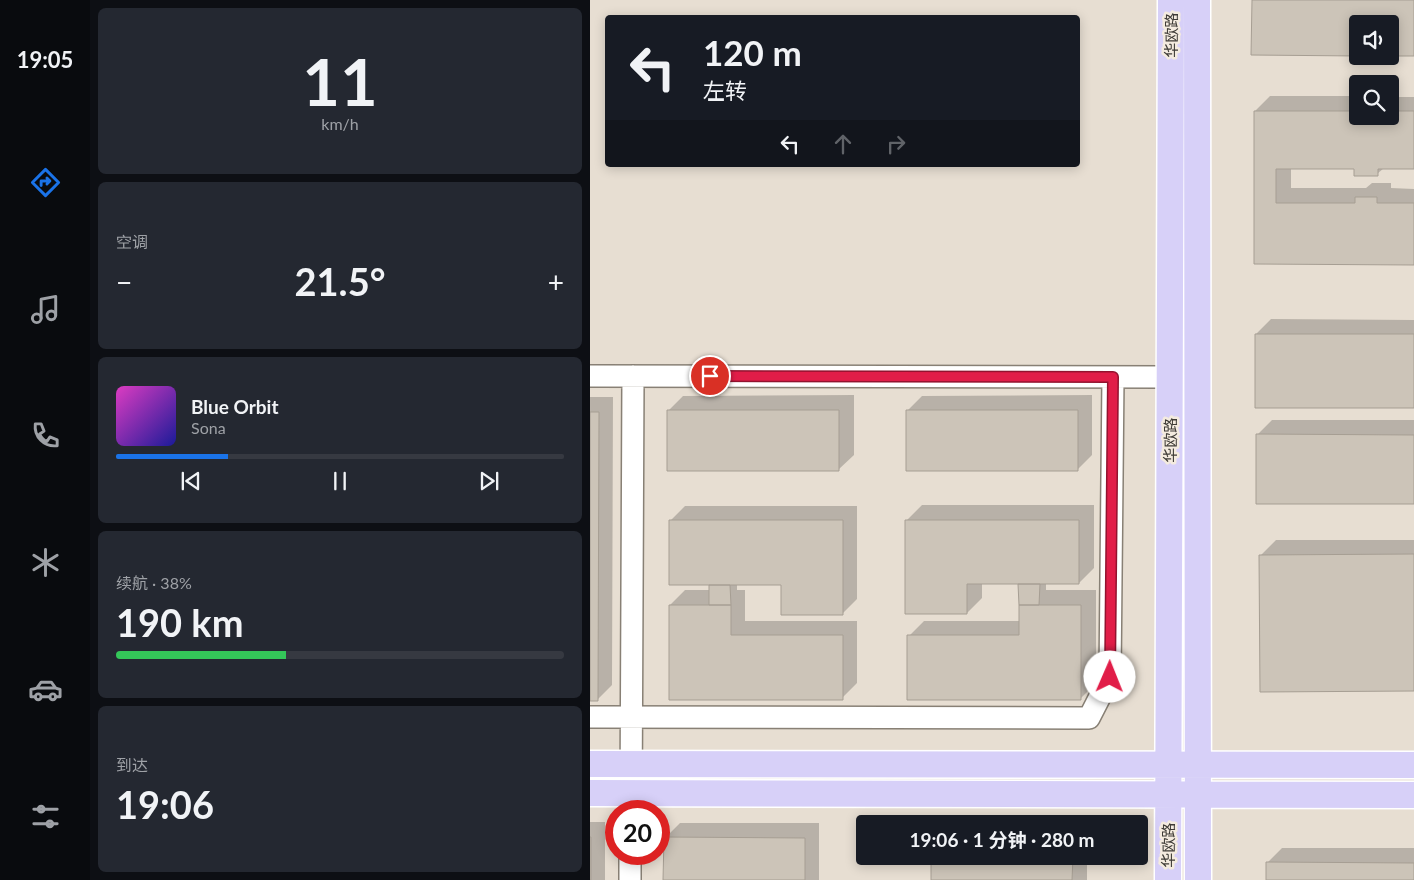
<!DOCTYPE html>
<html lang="zh">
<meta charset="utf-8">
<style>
:root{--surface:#171b24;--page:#242831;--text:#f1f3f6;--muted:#9ea1a6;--line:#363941;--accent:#1a73e8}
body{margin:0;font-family:Lato,"Noto Sans SC",sans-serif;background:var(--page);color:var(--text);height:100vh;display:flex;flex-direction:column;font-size:19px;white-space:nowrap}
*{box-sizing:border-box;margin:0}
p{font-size:16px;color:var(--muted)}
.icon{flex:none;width:28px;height:28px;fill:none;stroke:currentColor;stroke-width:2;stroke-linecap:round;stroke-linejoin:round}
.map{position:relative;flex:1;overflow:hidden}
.sheet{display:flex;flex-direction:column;gap:8px;padding:8px;background:#0d0f14;width:500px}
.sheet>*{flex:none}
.top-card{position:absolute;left:15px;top:15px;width:475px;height:152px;border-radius:5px;box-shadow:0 2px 12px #0003;background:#171b24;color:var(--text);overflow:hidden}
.tools{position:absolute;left:759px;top:15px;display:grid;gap:10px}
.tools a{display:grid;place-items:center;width:50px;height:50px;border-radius:5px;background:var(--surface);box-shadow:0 2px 12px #0003;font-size:25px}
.speed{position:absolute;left:15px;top:800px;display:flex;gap:10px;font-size:25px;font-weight:700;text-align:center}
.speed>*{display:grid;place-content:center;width:65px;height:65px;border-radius:50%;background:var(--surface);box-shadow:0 2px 12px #0003;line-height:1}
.speed .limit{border:8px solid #d22;background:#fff;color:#111}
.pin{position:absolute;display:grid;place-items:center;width:42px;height:42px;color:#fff;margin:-21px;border:2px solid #fff;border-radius:50%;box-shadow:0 1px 5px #0007}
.me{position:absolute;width:55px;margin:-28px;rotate:1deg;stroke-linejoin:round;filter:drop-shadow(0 0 4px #0008)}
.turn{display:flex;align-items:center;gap:18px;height:105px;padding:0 15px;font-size:22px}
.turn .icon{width:65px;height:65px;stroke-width:2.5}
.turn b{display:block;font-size:35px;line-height:42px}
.lanes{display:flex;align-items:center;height:48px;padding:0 15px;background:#0003;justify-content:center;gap:25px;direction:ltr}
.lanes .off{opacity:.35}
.big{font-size:38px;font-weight:700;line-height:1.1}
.sheet .widget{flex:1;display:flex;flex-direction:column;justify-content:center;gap:8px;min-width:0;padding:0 18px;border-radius:8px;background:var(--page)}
.sheet .dial{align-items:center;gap:0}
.dial b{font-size:65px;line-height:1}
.song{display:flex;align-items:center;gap:15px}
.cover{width:60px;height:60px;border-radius:8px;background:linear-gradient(135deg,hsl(310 70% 55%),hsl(240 70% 35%))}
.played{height:5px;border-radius:2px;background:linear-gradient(90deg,var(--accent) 25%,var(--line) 25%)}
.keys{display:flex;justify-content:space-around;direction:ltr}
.heat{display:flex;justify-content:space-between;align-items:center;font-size:28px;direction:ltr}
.charge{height:8px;border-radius:4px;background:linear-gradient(90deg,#34c759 38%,var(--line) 0)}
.trip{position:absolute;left:266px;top:815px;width:292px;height:50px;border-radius:5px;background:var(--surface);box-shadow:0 2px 12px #0003;font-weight:700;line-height:50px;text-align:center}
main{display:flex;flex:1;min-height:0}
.dock{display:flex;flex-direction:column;width:90px;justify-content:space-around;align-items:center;background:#090b0e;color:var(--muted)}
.dock .icon{width:35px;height:35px}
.dock .on{color:var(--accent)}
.dock b{font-size:22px;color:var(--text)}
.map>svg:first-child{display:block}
</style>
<main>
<nav class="dock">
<b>19:05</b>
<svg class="icon on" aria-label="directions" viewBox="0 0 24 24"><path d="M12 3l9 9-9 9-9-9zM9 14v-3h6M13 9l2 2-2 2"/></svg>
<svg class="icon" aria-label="music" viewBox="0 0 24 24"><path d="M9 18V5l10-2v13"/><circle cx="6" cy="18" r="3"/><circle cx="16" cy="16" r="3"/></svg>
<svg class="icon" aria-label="phone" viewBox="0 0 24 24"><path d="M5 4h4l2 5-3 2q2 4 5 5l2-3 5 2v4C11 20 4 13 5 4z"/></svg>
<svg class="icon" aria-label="climate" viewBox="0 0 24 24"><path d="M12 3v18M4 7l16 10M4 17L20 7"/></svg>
<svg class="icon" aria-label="car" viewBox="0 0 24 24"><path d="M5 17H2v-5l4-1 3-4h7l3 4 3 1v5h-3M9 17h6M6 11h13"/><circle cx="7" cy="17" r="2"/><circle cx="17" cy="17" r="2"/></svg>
<svg class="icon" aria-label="filters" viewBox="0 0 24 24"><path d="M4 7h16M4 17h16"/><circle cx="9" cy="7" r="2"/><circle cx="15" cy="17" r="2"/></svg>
</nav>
<section class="sheet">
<div class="widget dial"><b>11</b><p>km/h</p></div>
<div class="widget"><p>空调</p>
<div class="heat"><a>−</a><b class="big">21.5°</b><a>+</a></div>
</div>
<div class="widget">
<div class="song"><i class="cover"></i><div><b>Blue Orbit</b><p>Sona</p></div></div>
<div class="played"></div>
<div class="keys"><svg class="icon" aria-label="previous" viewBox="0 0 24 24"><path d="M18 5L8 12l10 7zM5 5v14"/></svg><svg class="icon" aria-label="pause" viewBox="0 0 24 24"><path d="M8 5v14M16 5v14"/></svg><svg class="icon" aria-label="next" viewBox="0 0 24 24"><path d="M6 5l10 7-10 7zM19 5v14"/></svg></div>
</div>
<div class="widget"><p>续航 · 38%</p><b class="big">190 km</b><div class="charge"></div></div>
<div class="widget"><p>到达</p><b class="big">19:06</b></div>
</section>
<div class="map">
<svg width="824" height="880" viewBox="0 0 824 880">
<rect width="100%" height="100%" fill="#e7ded2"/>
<path fill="#0003" d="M680 96H768V116H800V97H824V168H794L787 174 765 168H701V188H776L782 183H801V188L824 189V264L665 263V111Z
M681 319 824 320V407L666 334Z
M264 395V455L248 470 78 411 93 396Z
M502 395V455L487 470 317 411 332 396Z
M0 397H23L22 685 7 700H0Z
M682 420H824V503L667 435Z
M332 505H504V568L489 583H456V590H506V683L491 698 319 636 334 621H431L429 583H392V598L377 613 317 520Z
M95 506H267V599L252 614 192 584H147V590H155V621H267V683L252 698 80 605 95 590H120V584L80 521Z
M686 540H824V690L671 555Z
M0 822H15V880H0Z
M90 823H229V880H75V838Z
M692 848H824V880H677V863Z
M343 856H497V880H342Z"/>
<path fill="#ccc4b8" stroke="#a69e93" d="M662 0H824V56H800V24H768V56L661 55Z
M664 111H768V116H800V111H824V169H788V176H764V169H686V203H765V197H787V203H824V265L664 264Z
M665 334H824V408H665Z
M77 410H249V471H77Z
M316 410H488V471H316Z
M0 412H9L8 701H0Z
M666 434 824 435V504H666Z
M79 520H253V615H191V585H79Z
M315 520H489V584H377V614H315Z
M824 554V691L670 692 669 555Z
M428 584H450L449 605H429Z
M119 585H140L141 605H119Z
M79 605H141V635H253V700H79Z
M429 605H491V700H317V635H429Z
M0 837H1V880H0Z
M74 837 215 838V880H73Z
M341 856H483L482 880H341Z
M676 862 824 863V880H676Z"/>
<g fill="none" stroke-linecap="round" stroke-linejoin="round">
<g stroke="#888075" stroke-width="24">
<path id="minor" d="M0 376 580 377
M0 717 499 718 520 677 523 377
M41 811 43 376
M40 880V854"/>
</g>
<g stroke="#fff" stroke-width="29">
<path id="major" d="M607 0 608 880
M0 764 824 765
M0 793 824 795
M578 880 581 0"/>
</g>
<use href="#minor" stroke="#fff" stroke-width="21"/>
<use href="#major" stroke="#d7d0f8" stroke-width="26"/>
</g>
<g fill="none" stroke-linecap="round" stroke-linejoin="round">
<g stroke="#92132f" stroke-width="12">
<path id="route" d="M120 376 523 377 520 677"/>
</g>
<use href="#route" stroke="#e11d48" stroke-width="9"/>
</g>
<g text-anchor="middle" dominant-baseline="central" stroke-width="5" stroke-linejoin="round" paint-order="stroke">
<g font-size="15" fill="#3e3b36" stroke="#f4ebdf">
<text transform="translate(581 35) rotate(-90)">华欧路</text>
<text transform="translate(580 440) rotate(-90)">华欧路</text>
<text transform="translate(578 845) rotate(-90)">华欧路</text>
</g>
</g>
</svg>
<div class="tools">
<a><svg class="icon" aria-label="sound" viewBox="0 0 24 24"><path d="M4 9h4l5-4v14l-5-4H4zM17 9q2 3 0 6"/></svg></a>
<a><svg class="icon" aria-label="search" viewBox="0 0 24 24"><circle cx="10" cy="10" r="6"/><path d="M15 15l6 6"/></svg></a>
</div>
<div class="speed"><div class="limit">20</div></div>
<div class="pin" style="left:120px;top:376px;background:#d93025"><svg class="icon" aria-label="arrive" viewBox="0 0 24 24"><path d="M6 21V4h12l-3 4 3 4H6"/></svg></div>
<svg class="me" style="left:520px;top:677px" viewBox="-20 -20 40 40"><circle r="19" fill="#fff"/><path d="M0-13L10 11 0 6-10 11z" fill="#e11d48"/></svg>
<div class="trip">19:06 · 1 分钟 · 280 m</div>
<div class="top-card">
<div class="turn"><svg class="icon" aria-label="left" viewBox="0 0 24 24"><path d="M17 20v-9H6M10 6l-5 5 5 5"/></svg><div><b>120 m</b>左转</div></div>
<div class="lanes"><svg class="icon" aria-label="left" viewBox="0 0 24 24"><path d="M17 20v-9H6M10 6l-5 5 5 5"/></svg><svg class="icon off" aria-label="ahead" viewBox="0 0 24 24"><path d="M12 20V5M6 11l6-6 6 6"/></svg><svg class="icon off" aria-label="right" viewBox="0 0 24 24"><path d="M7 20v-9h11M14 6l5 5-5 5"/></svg></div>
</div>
</div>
</main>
